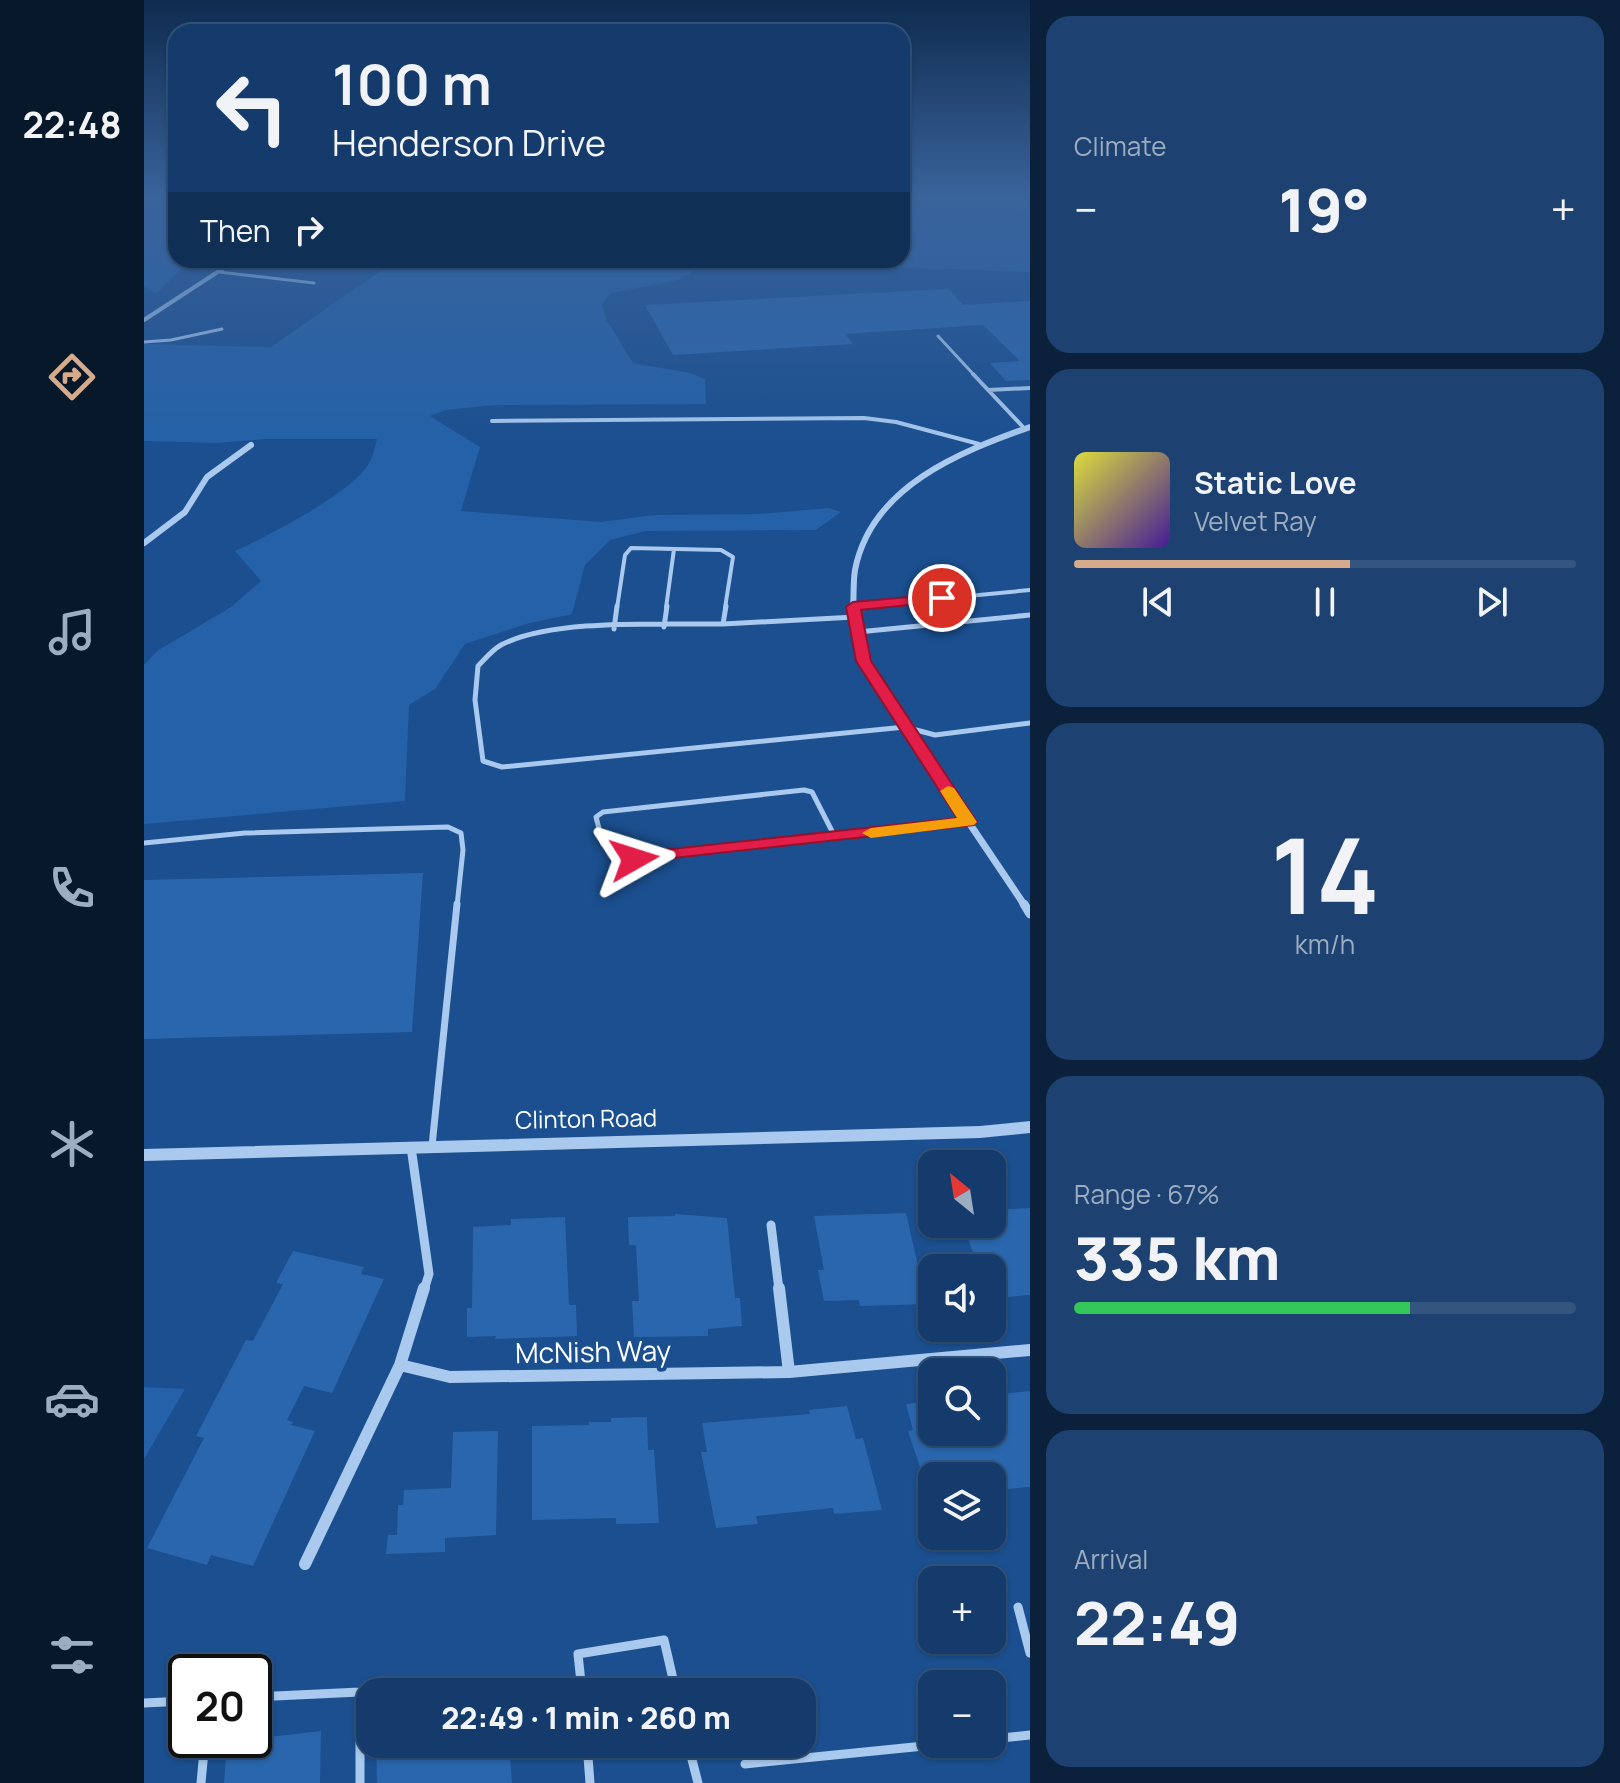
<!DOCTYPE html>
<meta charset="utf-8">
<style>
:root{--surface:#143b6b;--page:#1d4271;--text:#f1f3f6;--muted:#9dadc1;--line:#33557e;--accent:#d6ab8b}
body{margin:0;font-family:Manrope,sans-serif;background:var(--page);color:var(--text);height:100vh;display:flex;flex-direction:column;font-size:30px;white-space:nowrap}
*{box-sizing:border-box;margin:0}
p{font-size:26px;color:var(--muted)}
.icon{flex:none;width:44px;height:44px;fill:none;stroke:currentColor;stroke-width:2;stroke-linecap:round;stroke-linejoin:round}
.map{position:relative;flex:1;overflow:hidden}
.sheet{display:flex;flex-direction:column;gap:16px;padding:16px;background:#0b203b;width:590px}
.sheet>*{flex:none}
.hud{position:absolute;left:24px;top:24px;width:742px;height:244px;border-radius:24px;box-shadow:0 2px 6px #0004,0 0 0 2px var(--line);background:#143b6b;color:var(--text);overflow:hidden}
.needle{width:52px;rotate:330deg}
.tools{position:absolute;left:774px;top:1150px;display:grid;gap:16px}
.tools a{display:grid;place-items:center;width:88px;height:88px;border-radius:16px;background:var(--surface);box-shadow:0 2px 6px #0004,0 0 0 2px var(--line);font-size:40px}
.speed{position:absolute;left:24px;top:1654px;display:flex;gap:16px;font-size:40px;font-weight:700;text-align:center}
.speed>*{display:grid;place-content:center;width:104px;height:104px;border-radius:50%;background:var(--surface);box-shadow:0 2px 6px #0004,0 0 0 2px var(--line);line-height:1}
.speed .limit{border:4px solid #111;border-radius:12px;background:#fff;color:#111}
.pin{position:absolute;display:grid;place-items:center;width:68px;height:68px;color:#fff;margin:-34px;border:4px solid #fff;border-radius:50%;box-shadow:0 2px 8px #0007}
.me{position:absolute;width:88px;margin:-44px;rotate:84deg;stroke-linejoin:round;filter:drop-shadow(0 0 6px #0008)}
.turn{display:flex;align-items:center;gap:28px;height:168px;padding:0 32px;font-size:36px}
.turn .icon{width:104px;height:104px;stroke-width:2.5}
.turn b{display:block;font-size:56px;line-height:68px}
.then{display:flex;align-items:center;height:76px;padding:0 32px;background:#0003;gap:16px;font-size:30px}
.big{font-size:60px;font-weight:800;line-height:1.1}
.sheet .card{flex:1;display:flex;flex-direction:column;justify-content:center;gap:12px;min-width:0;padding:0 28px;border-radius:24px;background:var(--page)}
.sheet .dial{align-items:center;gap:0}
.dial b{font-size:104px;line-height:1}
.song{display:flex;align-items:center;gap:24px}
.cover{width:96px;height:96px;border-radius:12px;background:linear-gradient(135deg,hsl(60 70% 55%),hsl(260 70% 35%))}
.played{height:8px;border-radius:4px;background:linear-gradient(90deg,var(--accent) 55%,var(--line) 55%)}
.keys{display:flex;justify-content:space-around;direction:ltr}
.heat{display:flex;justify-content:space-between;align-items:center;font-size:44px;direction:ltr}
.charge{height:12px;border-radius:6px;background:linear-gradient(90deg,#34c759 67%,var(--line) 0)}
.trip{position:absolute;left:212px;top:1678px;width:460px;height:80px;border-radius:24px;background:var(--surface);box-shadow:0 2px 6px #0004,0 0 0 2px var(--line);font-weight:800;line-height:80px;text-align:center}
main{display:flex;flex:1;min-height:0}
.tabs{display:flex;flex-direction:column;width:144px;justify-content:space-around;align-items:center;background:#08182b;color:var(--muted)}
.tabs .icon{width:56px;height:56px}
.tabs .current{color:var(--accent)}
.tabs b{font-size:36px;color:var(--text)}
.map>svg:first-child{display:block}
</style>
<main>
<nav class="tabs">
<b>22:48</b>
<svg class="icon current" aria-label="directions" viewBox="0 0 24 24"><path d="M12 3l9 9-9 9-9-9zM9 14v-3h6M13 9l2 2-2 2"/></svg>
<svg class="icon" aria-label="music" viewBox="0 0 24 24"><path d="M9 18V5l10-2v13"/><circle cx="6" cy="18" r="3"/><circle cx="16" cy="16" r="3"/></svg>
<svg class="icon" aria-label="phone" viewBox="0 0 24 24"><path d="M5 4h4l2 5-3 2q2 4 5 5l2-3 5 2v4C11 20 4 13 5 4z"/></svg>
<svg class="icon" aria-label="climate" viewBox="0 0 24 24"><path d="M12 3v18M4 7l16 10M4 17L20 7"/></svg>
<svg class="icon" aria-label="car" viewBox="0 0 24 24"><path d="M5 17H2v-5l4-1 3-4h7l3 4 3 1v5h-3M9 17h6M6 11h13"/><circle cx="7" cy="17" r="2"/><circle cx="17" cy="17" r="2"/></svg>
<svg class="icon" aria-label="filters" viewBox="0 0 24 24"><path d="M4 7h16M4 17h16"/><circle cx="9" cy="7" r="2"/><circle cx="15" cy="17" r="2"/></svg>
</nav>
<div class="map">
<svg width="886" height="1783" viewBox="0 0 886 1783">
<rect width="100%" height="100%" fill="#1b4f8f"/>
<path fill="#2461a8" d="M0 194H32V260H46L12 294 0 286Z
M758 194H886V272L675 265 555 268 534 280 467 293 458 305 462 319 489 363 546 373 561 379 562 404 349 405 302 410 286 416 336 447 317 511 457 522 510 515 615 514 685 508 697 512 672 530 502 531 466 540 441 565 428 614 382 624 321 644 291 689 265 705 261 801 0 824V665L13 651 87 607 117 581 91 551C122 537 210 492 225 463 229 456 231 447 233 439H121L74 443 0 441V344L127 347 252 260H758Z
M0 1387 41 1389 0 1459Z"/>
<path fill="#2a66ad" d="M805 289 819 305 886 301V380L862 381 846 363 876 361 839 325 701 334 709 344 529 355 501 305Z
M279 873 268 1032 0 1039V880Z
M886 1208V1295L848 1298V1268H834L819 1224H848V1210Z
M762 1213 775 1270H782L788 1304 716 1306 715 1300 680 1301 674 1270H680L670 1216Z
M531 1214 583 1218 591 1298H596L598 1326 564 1329V1336L490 1337 488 1301H495L492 1245H485L484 1217 531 1216Z
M421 1217 425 1305H432L433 1336 351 1339 352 1336 323 1337V1308H328L329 1227 367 1225V1219Z
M149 1251 220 1267 217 1274 240 1279 188 1393 160 1386 143 1420 149 1422 147 1425 171 1431 109 1566 67 1555 63 1565 3 1548 60 1438 52 1436 102 1340 109 1341 139 1284 132 1283Z
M886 1391V1487L848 1490V1476H779L764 1431 769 1430 762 1404 788 1401V1432H858L848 1395Z
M703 1406 712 1439 719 1438 738 1510 690 1514 689 1508 612 1516 614 1524 572 1528 557 1452H563L558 1423 666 1414 665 1410Z
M503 1417 504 1450H510L515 1523 472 1524V1518L388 1520V1426L445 1425V1422H467V1418Z
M354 1431 352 1535 301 1538V1552L242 1554 244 1535H253L254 1505H259L260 1490 307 1488 309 1432Z
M177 1731 176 1783H80L83 1742Z
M232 1744H365L368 1783H233Z"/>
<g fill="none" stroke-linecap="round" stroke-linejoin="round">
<path stroke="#a9c9ee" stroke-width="3" d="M75 272 170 283
M794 336 831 376
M0 342 27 340 78 329"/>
<path stroke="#a9c9ee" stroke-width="4" d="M829 374 880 428
M844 390 886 388
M348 421 720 418 752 422 835 444
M709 607 886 590
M473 608 481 555 487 548 577 550 589 557 581 608
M522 608 530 549"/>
<path stroke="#a9c9ee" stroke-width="5" d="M582 606 579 624 711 617
M709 607 720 606
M579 624C519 625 409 618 357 645 348 650 341 659 334 666L331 700 339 761 358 767 761 727 791 735 886 723
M520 627 523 606
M470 629 473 606
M714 632 886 615
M660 790 668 792 691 837 490 859 459 844 452 817 459 812Z
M691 837 824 822
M0 843 101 833 304 827 317 833 319 850 313 906"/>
<path stroke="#a9c9ee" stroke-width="7" d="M288 1146 313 904"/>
<path stroke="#a9c9ee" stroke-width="9" d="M874 1607 886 1653
M216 1692 328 1684
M438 1692 434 1654 520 1640 532 1692
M110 1697 216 1692V1783
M0 1703 42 1701
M848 1739 886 1735
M443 1744 446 1783
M544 1744 554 1783
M601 1764 800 1744
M57 1783 61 1740"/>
<path stroke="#a9c9ee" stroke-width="4" d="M0 320 92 260"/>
<path stroke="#a9c9ee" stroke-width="6" d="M0 543 41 512 63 477 107 445
M709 608C710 596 709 582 711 570 727 487 815 452 886 427"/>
<path stroke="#a9c9ee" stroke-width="7" d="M709 606 719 659 731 683 881 906"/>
<path stroke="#a9c9ee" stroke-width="9" d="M880 904 886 914
M267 1147 285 1274 280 1290
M627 1225 635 1290"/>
<path stroke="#a9c9ee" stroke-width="12" d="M280 1288 256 1365 306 1377 645 1372 886 1350
M635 1288 645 1372
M161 1564 256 1365"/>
<path fill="#a9c9ee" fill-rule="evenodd" d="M886 1121V1133L836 1138 0 1161V1149L836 1126Z"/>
</g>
<linearGradient id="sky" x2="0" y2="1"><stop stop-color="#0f2b4f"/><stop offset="0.44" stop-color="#39639b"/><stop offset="1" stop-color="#39639b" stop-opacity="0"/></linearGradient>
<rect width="886" height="444" fill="url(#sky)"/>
<path fill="#e11d48" stroke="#92132f" stroke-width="2" d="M798 594 803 595V601L717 610 727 661 833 822 830 825 484 863 481 859 490 853 813 818 712 661 702 607 709 602Z"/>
<path fill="#f59e0b" d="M804 786 810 788 833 822 830 825 727 838 718 833 727 828 813 818 796 791Z"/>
<g text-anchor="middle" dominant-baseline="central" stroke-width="8" stroke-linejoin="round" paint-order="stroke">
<g font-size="24" fill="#fff" stroke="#1b4f8f">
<text transform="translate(442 1118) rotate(-1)">Clinton Road</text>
</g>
<g font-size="28" fill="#fff" stroke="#1b4f8f">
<text transform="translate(449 1351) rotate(-1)">McNish Way</text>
</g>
</g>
</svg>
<div class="tools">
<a><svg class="needle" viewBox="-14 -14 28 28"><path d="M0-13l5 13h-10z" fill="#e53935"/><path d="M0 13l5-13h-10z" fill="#9dadc1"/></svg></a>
<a><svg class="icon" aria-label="sound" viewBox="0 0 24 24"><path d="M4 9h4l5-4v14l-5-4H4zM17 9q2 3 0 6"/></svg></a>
<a><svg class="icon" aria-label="search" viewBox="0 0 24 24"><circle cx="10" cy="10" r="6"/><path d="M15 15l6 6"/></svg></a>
<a><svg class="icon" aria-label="layers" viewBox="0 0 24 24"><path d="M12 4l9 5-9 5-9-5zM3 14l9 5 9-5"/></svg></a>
<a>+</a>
<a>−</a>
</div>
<div class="speed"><div class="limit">20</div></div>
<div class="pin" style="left:798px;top:598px;background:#d93025"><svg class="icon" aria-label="arrive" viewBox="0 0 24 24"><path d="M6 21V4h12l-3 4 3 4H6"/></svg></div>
<svg class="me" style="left:490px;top:859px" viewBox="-20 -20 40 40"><path d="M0-17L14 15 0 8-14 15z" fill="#e11d48" stroke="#fff" stroke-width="4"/></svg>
<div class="trip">22:49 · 1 min · 260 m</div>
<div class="hud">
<div class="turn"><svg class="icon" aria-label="left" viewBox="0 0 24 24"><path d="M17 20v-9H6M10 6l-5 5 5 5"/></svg><div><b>100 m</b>Henderson Drive</div></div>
<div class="then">Then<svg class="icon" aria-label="right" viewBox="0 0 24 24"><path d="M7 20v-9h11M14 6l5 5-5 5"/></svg></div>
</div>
</div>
<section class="sheet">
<div class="card"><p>Climate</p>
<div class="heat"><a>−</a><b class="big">19°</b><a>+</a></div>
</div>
<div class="card">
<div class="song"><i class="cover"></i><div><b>Static Love</b><p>Velvet Ray</p></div></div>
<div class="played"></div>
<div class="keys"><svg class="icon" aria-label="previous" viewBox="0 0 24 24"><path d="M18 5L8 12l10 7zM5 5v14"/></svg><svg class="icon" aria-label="pause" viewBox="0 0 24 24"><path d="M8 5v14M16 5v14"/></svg><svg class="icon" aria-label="next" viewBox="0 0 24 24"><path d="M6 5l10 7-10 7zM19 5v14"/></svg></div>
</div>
<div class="card dial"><b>14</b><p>km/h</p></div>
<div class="card"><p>Range · 67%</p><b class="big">335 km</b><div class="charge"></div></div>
<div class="card"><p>Arrival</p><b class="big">22:49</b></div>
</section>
</main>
